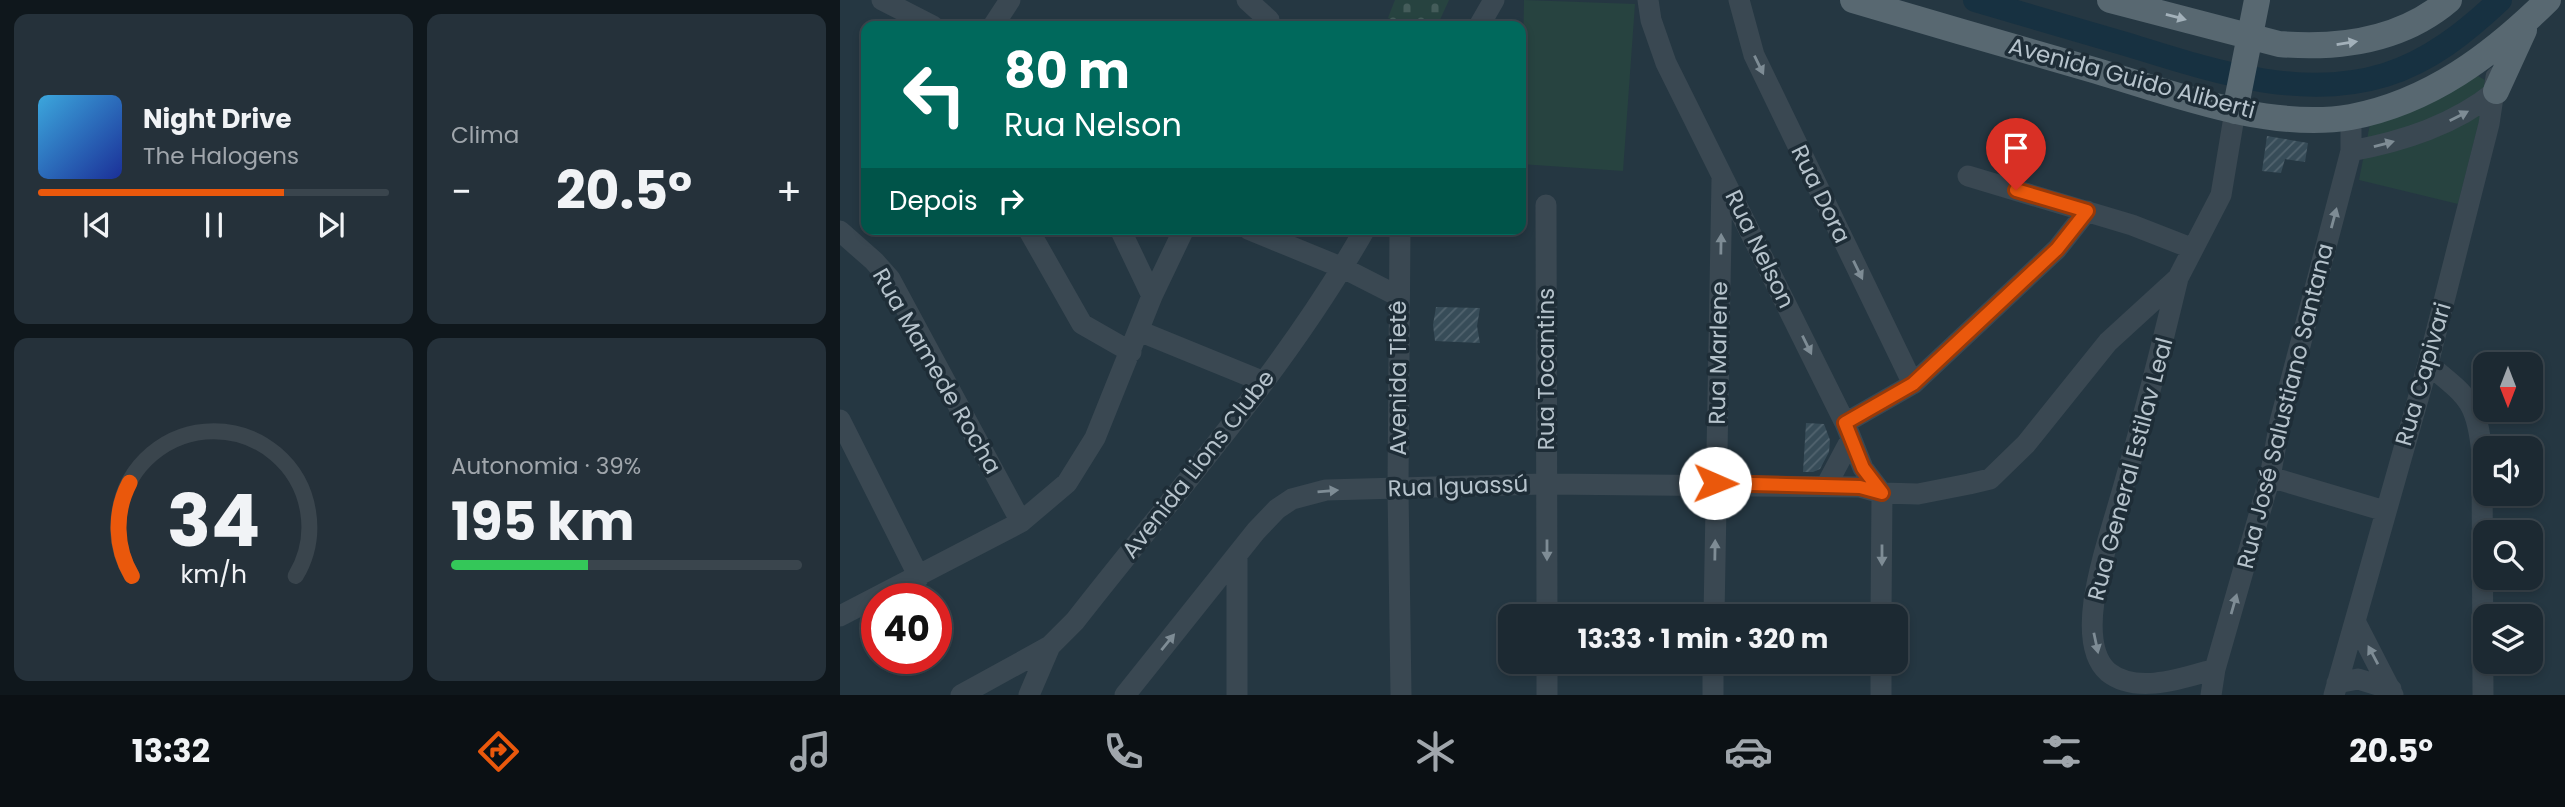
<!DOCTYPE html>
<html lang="pt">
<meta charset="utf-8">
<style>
:root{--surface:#1c2932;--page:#25313a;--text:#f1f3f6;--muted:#a0a6ac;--line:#3a454d;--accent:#ea580c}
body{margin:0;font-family:Poppins,sans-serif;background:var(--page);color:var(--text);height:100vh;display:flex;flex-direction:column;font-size:26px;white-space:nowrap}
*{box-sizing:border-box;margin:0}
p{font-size:23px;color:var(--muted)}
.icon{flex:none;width:38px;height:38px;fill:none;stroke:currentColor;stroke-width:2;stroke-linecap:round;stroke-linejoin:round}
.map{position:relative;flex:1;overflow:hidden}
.drawer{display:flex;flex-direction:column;gap:14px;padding:14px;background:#0f171c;width:840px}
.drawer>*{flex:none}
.top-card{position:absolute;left:21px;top:21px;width:665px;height:214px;border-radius:14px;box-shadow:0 4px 10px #0003,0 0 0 2px var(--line);background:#00695c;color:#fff;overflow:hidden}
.needle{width:46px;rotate:180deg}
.buttons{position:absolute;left:1633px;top:352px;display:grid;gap:14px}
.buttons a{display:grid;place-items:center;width:70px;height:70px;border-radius:14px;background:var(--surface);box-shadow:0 4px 10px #0003,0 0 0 2px var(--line);font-size:35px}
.speed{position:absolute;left:21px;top:583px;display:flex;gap:14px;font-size:35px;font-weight:700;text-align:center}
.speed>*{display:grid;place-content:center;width:91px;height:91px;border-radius:50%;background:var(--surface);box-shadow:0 4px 10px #0003,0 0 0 2px var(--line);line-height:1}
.speed .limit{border:10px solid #d22;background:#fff;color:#111}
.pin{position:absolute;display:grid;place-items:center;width:60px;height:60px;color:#fff;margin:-72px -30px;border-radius:50% 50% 50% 0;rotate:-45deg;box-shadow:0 0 7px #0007}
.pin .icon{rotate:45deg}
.me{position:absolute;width:77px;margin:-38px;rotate:91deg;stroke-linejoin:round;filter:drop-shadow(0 0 5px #0008)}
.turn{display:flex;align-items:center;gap:24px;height:147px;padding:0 28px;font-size:32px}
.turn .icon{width:91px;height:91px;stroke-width:2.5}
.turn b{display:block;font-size:49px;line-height:60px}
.then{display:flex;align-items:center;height:66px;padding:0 28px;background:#0003;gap:14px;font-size:26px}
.big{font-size:52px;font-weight:700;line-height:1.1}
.drawer .tile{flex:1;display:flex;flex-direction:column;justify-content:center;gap:10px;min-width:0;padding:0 24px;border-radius:14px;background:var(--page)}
.drawer .dial{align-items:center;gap:0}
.dial svg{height:182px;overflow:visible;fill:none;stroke:var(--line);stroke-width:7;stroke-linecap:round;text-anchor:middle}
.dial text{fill:var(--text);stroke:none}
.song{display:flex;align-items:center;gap:21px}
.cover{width:84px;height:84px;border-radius:10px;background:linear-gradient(135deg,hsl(200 70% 55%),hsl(230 70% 35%))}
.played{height:7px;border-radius:4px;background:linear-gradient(90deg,var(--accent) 70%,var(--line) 70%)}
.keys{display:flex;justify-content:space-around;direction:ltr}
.heat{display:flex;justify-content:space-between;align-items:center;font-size:38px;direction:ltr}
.charge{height:10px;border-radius:5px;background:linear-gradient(90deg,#34c759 39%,var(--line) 0)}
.drawer .tiles{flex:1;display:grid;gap:14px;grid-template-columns:repeat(2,1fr)}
.trip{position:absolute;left:658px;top:604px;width:410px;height:70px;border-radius:14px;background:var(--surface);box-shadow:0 4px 10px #0003,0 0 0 2px var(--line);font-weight:700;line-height:70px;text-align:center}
.dock{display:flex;height:112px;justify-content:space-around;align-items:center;background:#0b1014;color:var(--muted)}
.dock .icon{width:49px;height:49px}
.dock .active{color:var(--accent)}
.dock b{font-size:32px;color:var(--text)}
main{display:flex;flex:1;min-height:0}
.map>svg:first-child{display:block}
</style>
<main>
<section class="drawer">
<div class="tiles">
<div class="tile">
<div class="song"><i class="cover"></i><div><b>Night Drive</b><p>The Halogens</p></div></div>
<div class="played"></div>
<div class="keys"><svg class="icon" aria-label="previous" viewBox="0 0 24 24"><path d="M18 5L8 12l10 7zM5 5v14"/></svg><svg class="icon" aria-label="pause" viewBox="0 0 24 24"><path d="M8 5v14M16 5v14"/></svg><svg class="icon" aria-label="next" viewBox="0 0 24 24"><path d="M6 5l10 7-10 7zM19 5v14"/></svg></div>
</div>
<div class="tile"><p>Clima</p>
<div class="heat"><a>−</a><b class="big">20.5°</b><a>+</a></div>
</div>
<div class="tile dial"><svg viewBox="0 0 100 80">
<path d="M14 69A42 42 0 1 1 86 69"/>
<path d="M14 69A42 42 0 0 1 13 28" stroke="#ea580c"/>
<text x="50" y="56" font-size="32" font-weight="700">34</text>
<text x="50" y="72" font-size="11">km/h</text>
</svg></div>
<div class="tile"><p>Autonomia · 39%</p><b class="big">195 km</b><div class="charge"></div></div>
</div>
</section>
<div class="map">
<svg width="1725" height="695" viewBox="0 0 1725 695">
<defs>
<pattern id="cemetery-stones" width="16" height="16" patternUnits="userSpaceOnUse" patternTransform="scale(1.75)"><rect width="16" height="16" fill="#274340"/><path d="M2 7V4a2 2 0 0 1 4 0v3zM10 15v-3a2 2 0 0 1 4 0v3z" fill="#445c5a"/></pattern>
<pattern id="building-hatch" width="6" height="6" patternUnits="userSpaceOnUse" patternTransform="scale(1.75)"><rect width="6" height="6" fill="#374c58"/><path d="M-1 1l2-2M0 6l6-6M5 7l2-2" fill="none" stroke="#52646f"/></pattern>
</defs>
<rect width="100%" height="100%" fill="#253742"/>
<path fill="url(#cemetery-stones)" d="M555 0H609L597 26H567L548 18Z"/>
<path fill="#274340" d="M684 0 795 4 783 171 681 164Z
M1638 76 1645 80 1640 118 1618 204 1519 180 1530 124Z"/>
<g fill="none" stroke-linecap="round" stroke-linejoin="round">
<path stroke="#173141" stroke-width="24" d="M1135 0C1187 15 1238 30 1289 45 1370 70 1460 101 1545 75 1590 61 1626 32 1660 0"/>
</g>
<path fill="url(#building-hatch)" d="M1427 136 1468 143 1465 162 1445 159 1441 173 1422 171Z
M596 307 640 308 637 326 640 343 595 341 593 325Z
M966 423 984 424 990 440 989 452 980 469 973 472H963Z"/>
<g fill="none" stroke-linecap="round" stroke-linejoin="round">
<path stroke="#3a4852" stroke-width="21" d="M42 0 93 26
M407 0 429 20
M808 0 811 20 826 63 1005 423 1023 468 1042 493
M899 0 914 55 1073 384
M153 26 170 0
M639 26 654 0
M1511 151C1564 141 1614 125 1656 91
M1128 176 1292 225 1351 248
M706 205 707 616
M188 229 242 324 291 352
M280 229 312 296
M408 229 503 268 558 296
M560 229 558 488 561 695
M0 231 34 261 50 279 181 522
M1338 278C1322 345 1305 412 1286 478 1275 519 1260 560 1254 601 1251 623 1250 656 1268 672 1297 695 1343 678 1375 669
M299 331 424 382
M1588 364C1628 397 1637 401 1642 454L1643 695
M0 420 79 577
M1005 423 1073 384 1217 249 1247 211
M1430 477 1545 511
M986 486 1010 441
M397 556V695
M0 616 181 522 227 483 255 438 312 296 344 229
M874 616 882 179
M1041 616 1042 493
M1515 621 1553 695
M707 662V695
M1497 683 1518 679 1551 689
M121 695 210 646
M189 695 210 646 235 621C334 494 446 369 525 229
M285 695 416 531 437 509 452 499 486 490 706 484 1020 487 1042 493 1078 494 1129 484 1150 479 1186 444 1268 342 1338 278 1381 195 1395 111
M873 695V662
M1041 695V662
M1371 695 1375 669 1430 477 1440 422 1511 151V117
M1494 695 1588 364 1649 124 1656 77"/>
<path stroke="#586871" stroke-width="26" d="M1013 0C1094 24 1176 48 1257 71 1334 94 1430 131 1511 117 1590 102 1652 55 1708 0
M1270 0 1439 44C1500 49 1561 41 1609 0
M1656 91 1684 30
M1395 111 1417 0"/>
</g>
<defs><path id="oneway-solid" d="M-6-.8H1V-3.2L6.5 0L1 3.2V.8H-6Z" transform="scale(1.75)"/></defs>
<g fill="#a3b1ba">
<use href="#oneway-solid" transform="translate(1336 17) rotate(15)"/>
<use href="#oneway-solid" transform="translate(1507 43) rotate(-9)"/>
</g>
<g fill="#7e8c95">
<use href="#oneway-solid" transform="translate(919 65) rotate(64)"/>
<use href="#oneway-solid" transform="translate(1619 116) rotate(-27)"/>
<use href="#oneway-solid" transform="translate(1544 144) rotate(-15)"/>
<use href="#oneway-solid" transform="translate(1494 218) rotate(-75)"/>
<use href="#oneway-solid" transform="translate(881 244) rotate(-89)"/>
<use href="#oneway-solid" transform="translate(1018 270) rotate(64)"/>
<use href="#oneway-solid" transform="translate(967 345) rotate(64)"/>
<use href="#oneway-solid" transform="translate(488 491) rotate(-5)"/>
<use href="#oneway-solid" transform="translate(707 550) rotate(90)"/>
<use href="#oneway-solid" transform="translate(875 550) rotate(-89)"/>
<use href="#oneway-solid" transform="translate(1042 555) rotate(90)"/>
<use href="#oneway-solid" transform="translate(1394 604) rotate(-74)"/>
<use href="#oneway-solid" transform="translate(328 642) rotate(-51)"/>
<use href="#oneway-solid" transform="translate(1256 643) rotate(78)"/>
<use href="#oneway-solid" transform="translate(1533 655) rotate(-118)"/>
</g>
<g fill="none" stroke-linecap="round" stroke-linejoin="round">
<g stroke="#983908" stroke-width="18">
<path id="route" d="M875 483 1020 487 1042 493 1023 468 1005 423 1073 384 1217 249 1247 211 1176 190"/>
</g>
<use href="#route" stroke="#ea580c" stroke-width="12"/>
</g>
<g text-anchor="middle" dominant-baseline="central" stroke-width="7" stroke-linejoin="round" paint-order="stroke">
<g font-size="23" fill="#b6c3cc" stroke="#1e2d37">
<text transform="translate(1292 78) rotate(15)">Avenida Guido Aliberti</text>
<text transform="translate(981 194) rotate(64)">Rua Dora</text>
<text transform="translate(920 249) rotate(64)">Rua Nelson</text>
<text transform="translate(878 353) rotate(-89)">Rua Marlene</text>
<text transform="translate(706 369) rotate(-90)">Rua Tocantins</text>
<text transform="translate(97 371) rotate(60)">Rua Mamede Rocha</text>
<text transform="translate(1583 374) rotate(-74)">Rua Capivari</text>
<text transform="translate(558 378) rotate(-90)">Avenida Tietê</text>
<text transform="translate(1445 406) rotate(-76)">Rua José Salustiano Santana</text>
<text transform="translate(358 464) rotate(-52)">Avenida Lions Clube</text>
<text transform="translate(1290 469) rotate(-75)">Rua General Estilav Leal</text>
<text transform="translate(618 486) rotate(-2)">Rua Iguassú</text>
</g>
</g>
</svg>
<div class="buttons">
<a><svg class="needle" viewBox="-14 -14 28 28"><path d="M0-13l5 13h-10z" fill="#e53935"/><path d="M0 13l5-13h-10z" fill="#a0a6ac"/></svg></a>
<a><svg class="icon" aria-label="sound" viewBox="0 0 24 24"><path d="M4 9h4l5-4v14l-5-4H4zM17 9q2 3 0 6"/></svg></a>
<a><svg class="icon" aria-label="search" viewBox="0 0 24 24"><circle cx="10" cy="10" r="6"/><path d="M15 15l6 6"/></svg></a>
<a><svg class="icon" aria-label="layers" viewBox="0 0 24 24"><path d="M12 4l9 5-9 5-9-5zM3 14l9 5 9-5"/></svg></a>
</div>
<div class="speed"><div class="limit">40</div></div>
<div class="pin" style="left:1176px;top:190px;background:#d93025"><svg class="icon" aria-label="arrive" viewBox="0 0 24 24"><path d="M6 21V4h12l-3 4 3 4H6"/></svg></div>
<svg class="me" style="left:875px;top:483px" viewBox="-20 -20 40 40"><circle r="19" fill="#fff"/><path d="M0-13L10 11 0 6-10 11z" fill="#ea580c"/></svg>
<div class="trip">13:33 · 1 min · 320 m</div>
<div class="top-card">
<div class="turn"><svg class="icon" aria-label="left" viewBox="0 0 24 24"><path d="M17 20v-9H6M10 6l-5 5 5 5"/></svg><div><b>80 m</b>Rua Nelson</div></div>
<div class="then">Depois<svg class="icon" aria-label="right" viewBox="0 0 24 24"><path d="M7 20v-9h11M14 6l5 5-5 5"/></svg></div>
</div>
</div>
</main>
<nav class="dock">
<b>13:32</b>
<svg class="icon active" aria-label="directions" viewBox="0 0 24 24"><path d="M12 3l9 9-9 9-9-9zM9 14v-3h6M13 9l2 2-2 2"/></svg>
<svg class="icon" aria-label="music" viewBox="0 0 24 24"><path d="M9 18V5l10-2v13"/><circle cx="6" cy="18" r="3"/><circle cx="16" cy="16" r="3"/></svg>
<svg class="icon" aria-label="phone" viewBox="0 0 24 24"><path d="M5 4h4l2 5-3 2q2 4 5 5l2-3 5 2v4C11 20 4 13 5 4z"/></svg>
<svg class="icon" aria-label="climate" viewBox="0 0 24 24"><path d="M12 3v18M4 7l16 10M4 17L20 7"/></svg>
<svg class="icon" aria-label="car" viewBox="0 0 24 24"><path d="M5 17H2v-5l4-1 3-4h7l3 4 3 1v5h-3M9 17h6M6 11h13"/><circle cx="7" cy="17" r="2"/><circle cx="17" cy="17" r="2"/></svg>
<svg class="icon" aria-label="filters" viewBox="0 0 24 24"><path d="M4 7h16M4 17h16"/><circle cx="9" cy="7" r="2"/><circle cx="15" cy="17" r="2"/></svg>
<b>20.5°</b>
</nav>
